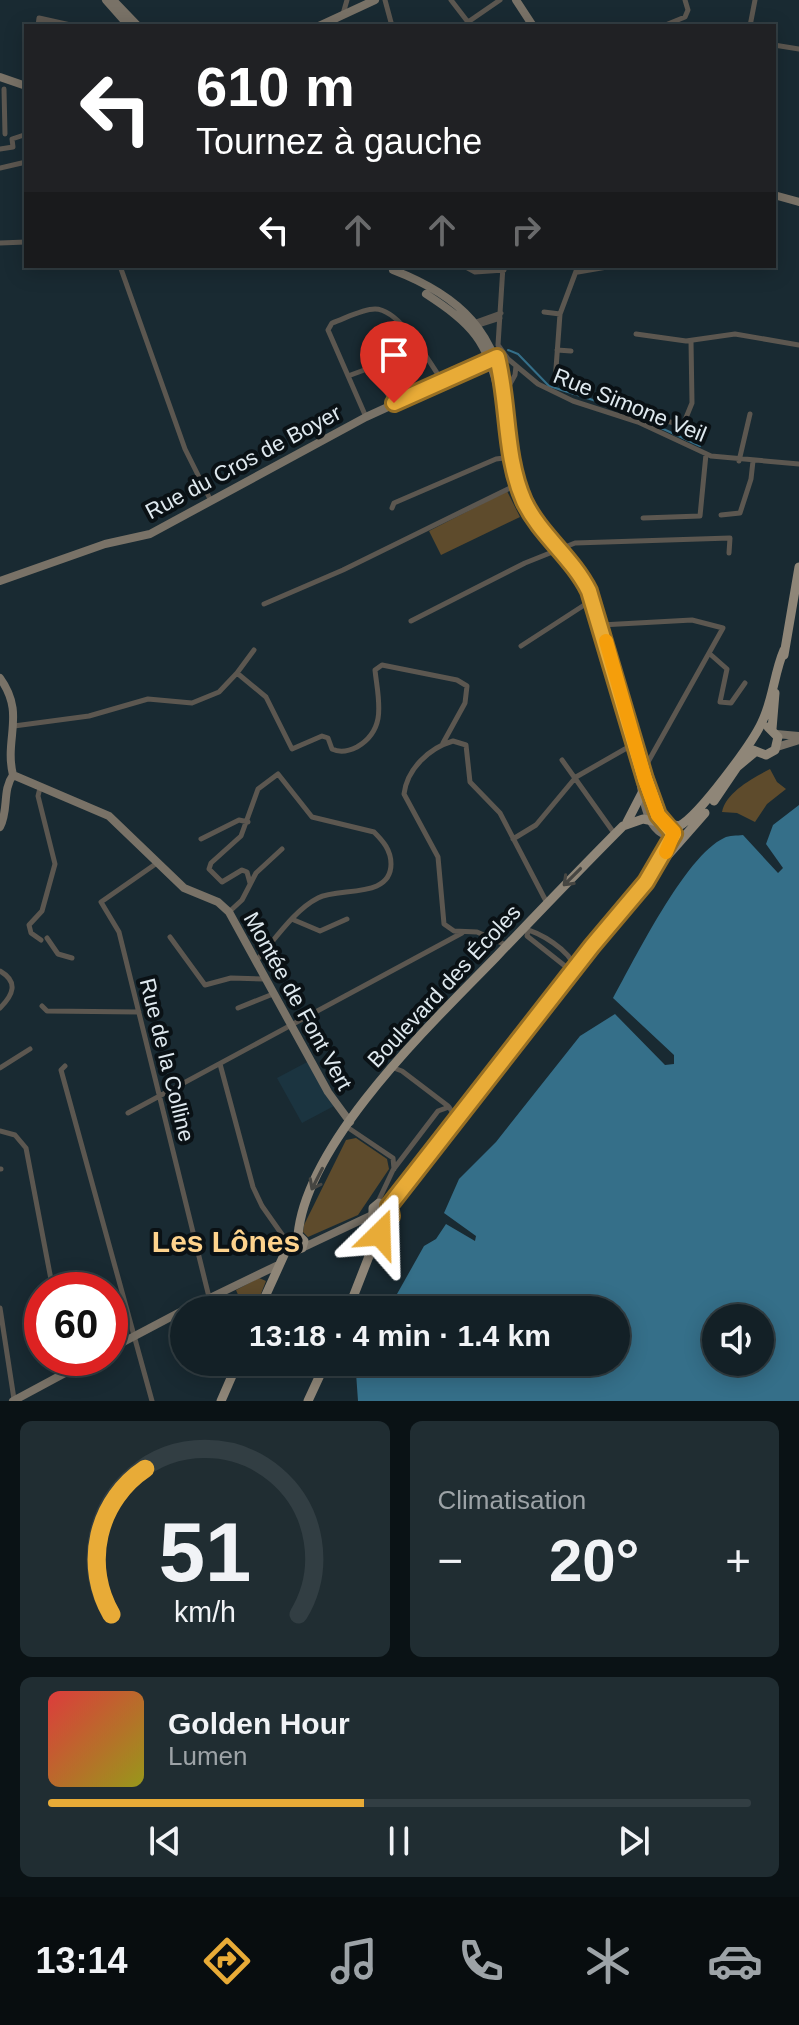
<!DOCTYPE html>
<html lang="fr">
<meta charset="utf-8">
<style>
:root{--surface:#132026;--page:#202d32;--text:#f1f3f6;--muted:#9da3a7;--line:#323e43;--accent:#e8ab37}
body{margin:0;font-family:Arial,sans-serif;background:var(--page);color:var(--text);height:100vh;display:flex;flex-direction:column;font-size:30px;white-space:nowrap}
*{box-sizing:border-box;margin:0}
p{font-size:26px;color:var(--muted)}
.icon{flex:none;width:44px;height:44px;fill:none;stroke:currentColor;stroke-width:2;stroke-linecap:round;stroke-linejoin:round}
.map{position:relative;height:1401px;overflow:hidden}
.sheet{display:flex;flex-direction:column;gap:20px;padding:20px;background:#0a1215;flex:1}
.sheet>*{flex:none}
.banner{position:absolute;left:24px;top:24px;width:752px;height:244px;border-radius:0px;box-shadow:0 4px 20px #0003,0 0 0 2px var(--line);background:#202124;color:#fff;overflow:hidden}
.tools{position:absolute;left:702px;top:1304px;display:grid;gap:16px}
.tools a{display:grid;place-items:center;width:72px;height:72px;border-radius:50%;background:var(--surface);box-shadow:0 4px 20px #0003,0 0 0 2px var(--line);font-size:40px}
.speed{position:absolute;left:24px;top:1272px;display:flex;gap:16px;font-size:40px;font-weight:700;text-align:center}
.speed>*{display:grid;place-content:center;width:104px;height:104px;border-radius:50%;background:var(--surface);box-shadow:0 4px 20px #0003,0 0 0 2px var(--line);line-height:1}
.speed .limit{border:12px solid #d22;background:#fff;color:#111}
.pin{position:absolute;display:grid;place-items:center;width:68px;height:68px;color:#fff;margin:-82px -34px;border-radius:50% 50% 50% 0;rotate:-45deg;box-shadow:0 0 8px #0007}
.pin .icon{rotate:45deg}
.me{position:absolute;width:88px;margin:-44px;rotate:22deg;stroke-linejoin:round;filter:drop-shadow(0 0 6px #0008)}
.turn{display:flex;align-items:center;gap:28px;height:168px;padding:0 40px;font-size:36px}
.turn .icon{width:104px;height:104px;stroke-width:2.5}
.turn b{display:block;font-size:56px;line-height:68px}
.lanes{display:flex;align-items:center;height:76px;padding:0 40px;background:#0003;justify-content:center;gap:40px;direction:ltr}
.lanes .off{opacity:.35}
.big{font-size:60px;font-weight:600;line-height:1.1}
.sheet .widget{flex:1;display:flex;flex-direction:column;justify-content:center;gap:12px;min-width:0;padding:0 28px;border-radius:12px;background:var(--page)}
.sheet .dial{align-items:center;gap:0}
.dial svg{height:208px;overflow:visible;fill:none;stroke:var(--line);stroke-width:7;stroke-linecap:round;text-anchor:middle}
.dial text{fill:var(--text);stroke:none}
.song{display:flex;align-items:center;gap:24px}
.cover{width:96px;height:96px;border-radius:12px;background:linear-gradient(135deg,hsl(0 70% 55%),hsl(60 70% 35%))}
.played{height:8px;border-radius:4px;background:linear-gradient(90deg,var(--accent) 45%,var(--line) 45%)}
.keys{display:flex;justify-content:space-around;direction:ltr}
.heat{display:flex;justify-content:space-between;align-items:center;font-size:44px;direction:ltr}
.sheet .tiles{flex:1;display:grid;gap:20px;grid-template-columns:1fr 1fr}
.widget:last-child{grid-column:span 2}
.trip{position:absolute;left:170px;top:1296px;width:460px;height:80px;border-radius:40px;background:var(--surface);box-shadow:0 4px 20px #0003,0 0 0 2px var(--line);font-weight:600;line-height:80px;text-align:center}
.tabs{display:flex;height:128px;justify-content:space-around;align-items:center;background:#080d0f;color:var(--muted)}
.tabs .icon{width:56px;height:56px}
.tabs .on{color:var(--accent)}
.tabs b{font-size:36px;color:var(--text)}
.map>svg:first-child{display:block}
</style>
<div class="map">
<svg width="799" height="1401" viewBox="0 0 799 1401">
<rect width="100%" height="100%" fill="#192a32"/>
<path fill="#1b3440" d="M309 1061 334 1106 302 1123 277 1078Z"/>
<path fill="#5e4b2c" d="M507 491 520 517 441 555 429 531Z
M770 769 777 782 786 789 767 804 755 822 737 813 722 812C726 792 753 778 770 769Z
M356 1138 387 1159 389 1169 358 1215 308 1237 303 1232 304 1225 346 1140Z
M259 1278 266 1281 255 1309 242 1304 236 1290Z"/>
<path fill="#356f89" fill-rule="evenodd" d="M799 805V1401H358L356 1373 361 1362H616V1310H388L424 1246 436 1239 446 1224 475 1241 476 1236 444 1213 459 1179 496 1142 580 1036 615 1014 665 1065 674 1064V1055L613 998C635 959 685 856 724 838 729 835 737 836 743 835L778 873 783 868 766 844 773 825ZM760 1318V1362H716V1318Z"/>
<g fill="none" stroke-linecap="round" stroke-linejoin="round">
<path stroke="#356f89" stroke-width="2" d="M508 350 518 354 549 386 618 408 700 446"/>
<path stroke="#5c5750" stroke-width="5" d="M385 0 392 26
M451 0 471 26
M343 14 347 0
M468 22 500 0
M38 26 39 18 75 26
M663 26 685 17 688 10 685 0
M750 26 755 0
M774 45 799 49
M4 89 5 134
M0 149 13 147 12 139 24 135
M0 168 26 162
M0 243 26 242
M120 266 185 449 211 501
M464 266 475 272 504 270
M503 266 498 345 508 359 538 384 573 401 638 422 711 456 799 464
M578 272 607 267
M544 312 560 314
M475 326 500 318
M476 326V322L501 313
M636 334 686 341 735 334 799 345
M557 350 571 351
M348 376 367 369 374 371 390 398
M555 382 560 314 578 266
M505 393 515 375 516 366
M366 417 328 330 332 323C344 319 362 309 375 309 399 309 427 358 439 376
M666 421 683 425 692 403 691 341
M739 461 750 414
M392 508 394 503 496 459 512 457
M721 515 740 513 751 479 753 461
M643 518 700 516 706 454
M264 604 343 570 518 484
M411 621 525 563 575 543 730 538 729 553
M601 625 692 620 723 628 648 762 645 776
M521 646 592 600
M710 654 727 669 720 702 731 703 745 683
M237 673 254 650
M14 726 89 716 148 699 192 703 219 692 237 673 266 697 292 749 322 736 328 738 332 749C340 753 349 751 357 747 388 729 378 699 375 670L382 665 457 680 467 686 465 703 443 743
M562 760 614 833
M40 788 38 796 55 864 42 911 29 925 31 933 41 940
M201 839 239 820 248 822
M513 839 536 825 576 777 632 745
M157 863 101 902 119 932 209 1297
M250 883 247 872 242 870 222 882 209 869 211 863 241 836 258 789 278 774 312 817 374 832C383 841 391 850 391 864 391 899 339 887 318 898 294 910 274 941 256 961
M229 912 242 900 256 873 282 849
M294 920 320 931 347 919
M524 929C539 932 570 950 575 968
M528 931 527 936 565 966 574 968
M170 937 205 985 231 978 265 979
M47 938 58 954 72 958
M506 945 477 932 454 931 444 924 438 857 404 794C407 769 429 748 453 741L466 745 470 782 500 813 547 903
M0 971C19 982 13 995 0 1008
M42 1006 47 1011 139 1012
M238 1008 273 994
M220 1064 253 1187 262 1206 288 1243
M65 1066 61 1070 152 1401
M391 1067 402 1071 448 1106
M0 1068 30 1049
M128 1113 462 933
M347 1127 393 1158 394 1169
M0 1131 15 1135 26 1148 53 1290
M0 1169H1
M377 1204 393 1170 438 1111 449 1107 456 1118
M222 1293 230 1310
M0 1308 14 1399
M65 1358 67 1371"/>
<path stroke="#797267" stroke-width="8" d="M106 0 129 26
M113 0 138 26
M516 0 533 26
M319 26 375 0
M0 77 26 86
M774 195 799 202
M393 270C461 296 498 333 506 406 510 437 511 468 522 496 537 533 571 556 589 591 609 640 638 798 668 825
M426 294C472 324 488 341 499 395
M0 581 105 544 150 534 366 417 497 357
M0 678C26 714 4 738 13 775 2 790 9 810 0 827
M776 734 799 736
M777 747 799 740
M13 775 109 816 184 888 218 902 229 912 328 1092 350 1122
M639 775C644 801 645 836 678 838
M302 1248 372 1215
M185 1310 276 1266
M110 1349 184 1310
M13 1401 93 1358"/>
<path stroke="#8f8678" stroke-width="9" d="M784 655 799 567
M772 729 775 693
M753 750 766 755 775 750 778 737 768 727
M714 801 737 767 755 752
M627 822 642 793
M666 851 674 838 670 826
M389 1206 625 904 705 813
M382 1223 373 1217V1208L379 1203 389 1206
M298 1235C307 1141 433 1022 496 957 538 913 580 869 623 826L643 819 679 826C699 816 753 742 762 722 773 700 774 673 784 650
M289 1244 296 1250 302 1248 304 1241 298 1235
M259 1310 289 1244
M348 1310 382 1223
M221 1401 238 1362
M308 1401 326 1362"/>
</g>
<defs><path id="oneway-shaft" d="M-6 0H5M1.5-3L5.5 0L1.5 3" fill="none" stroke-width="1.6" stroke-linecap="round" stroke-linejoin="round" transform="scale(2)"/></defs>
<g stroke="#464642">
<use href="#oneway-shaft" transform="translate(572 877) rotate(135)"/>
<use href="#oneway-shaft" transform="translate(317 1179) rotate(117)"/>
</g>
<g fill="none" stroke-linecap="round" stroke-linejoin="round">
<g stroke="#976f24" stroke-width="20">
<path id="route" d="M380 1234 382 1223 391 1216 389 1206 592 946 646 882 674 834 658 815 645 779 589 591C572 557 540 535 524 501 504 456 509 404 497 357L394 403"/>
</g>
<use href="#route" stroke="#e8ab37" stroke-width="14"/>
<path stroke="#f59e0b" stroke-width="14" d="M606 641 645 779 658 815 674 832 666 852"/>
</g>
<g text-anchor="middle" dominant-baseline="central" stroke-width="8" stroke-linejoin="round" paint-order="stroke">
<g font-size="22" fill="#dfe9ef" stroke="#0a1115">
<text transform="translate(630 405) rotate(22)">Rue Simone Veil</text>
<text transform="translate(243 462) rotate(-28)">Rue du Cros de Boyer</text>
<text transform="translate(444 986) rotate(-47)">Boulevard des Écoles</text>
<text transform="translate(298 1001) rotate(61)">Montée de Font Vert</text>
<text transform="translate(167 1060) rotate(76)">Rue de la Colline</text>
</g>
<g font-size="30" font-weight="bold" fill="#fed38d" stroke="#0a1115">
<text x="226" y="1241">Les Lônes</text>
</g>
</g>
</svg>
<div class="tools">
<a><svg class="icon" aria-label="sound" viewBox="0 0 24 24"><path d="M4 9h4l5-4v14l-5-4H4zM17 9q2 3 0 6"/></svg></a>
</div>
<div class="speed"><div class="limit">60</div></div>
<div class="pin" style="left:394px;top:403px;background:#d93025"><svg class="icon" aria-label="arrive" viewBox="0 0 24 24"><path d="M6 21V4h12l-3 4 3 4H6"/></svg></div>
<svg class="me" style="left:380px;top:1234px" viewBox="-20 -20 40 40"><path d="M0-17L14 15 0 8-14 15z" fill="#e8ab37" stroke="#fff" stroke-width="4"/></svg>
<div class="trip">13:18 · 4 min · 1.4 km</div>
<div class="banner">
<div class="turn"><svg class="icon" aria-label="left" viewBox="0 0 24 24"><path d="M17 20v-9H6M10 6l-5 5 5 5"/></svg><div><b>610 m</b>Tournez à gauche</div></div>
<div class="lanes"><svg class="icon" aria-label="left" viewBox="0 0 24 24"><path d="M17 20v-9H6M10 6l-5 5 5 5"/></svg><svg class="icon off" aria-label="ahead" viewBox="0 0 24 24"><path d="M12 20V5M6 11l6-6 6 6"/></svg><svg class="icon off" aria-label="ahead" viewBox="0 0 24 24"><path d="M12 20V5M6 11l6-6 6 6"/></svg><svg class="icon off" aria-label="right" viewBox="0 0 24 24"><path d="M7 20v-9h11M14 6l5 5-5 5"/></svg></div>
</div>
</div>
<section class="sheet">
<div class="tiles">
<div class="widget dial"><svg viewBox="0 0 100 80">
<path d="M14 69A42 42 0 1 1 86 69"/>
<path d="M14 69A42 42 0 0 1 27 13" stroke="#e8ab37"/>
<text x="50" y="56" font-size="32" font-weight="700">51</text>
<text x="50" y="72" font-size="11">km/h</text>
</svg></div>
<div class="widget"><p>Climatisation</p>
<div class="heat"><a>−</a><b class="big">20°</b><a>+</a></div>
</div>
<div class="widget">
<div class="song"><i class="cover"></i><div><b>Golden Hour</b><p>Lumen</p></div></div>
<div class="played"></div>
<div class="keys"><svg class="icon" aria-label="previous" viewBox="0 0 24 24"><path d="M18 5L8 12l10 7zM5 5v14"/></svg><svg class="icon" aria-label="pause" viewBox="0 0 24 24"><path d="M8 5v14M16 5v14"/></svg><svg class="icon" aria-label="next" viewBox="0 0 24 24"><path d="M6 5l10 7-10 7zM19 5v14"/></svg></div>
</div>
</div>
</section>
<nav class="tabs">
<b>13:14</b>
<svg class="icon on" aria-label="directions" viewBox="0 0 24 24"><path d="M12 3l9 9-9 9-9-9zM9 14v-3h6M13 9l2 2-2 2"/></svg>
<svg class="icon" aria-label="music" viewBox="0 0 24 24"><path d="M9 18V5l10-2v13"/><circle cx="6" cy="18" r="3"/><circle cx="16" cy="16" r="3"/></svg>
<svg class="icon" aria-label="phone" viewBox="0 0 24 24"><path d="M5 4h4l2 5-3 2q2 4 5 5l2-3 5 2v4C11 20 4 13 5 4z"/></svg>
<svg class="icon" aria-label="climate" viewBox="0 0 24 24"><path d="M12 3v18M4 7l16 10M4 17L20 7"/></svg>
<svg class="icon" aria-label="car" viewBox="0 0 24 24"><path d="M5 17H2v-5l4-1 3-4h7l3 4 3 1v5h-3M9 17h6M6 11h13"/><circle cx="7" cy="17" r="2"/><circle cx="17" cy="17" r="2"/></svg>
</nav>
